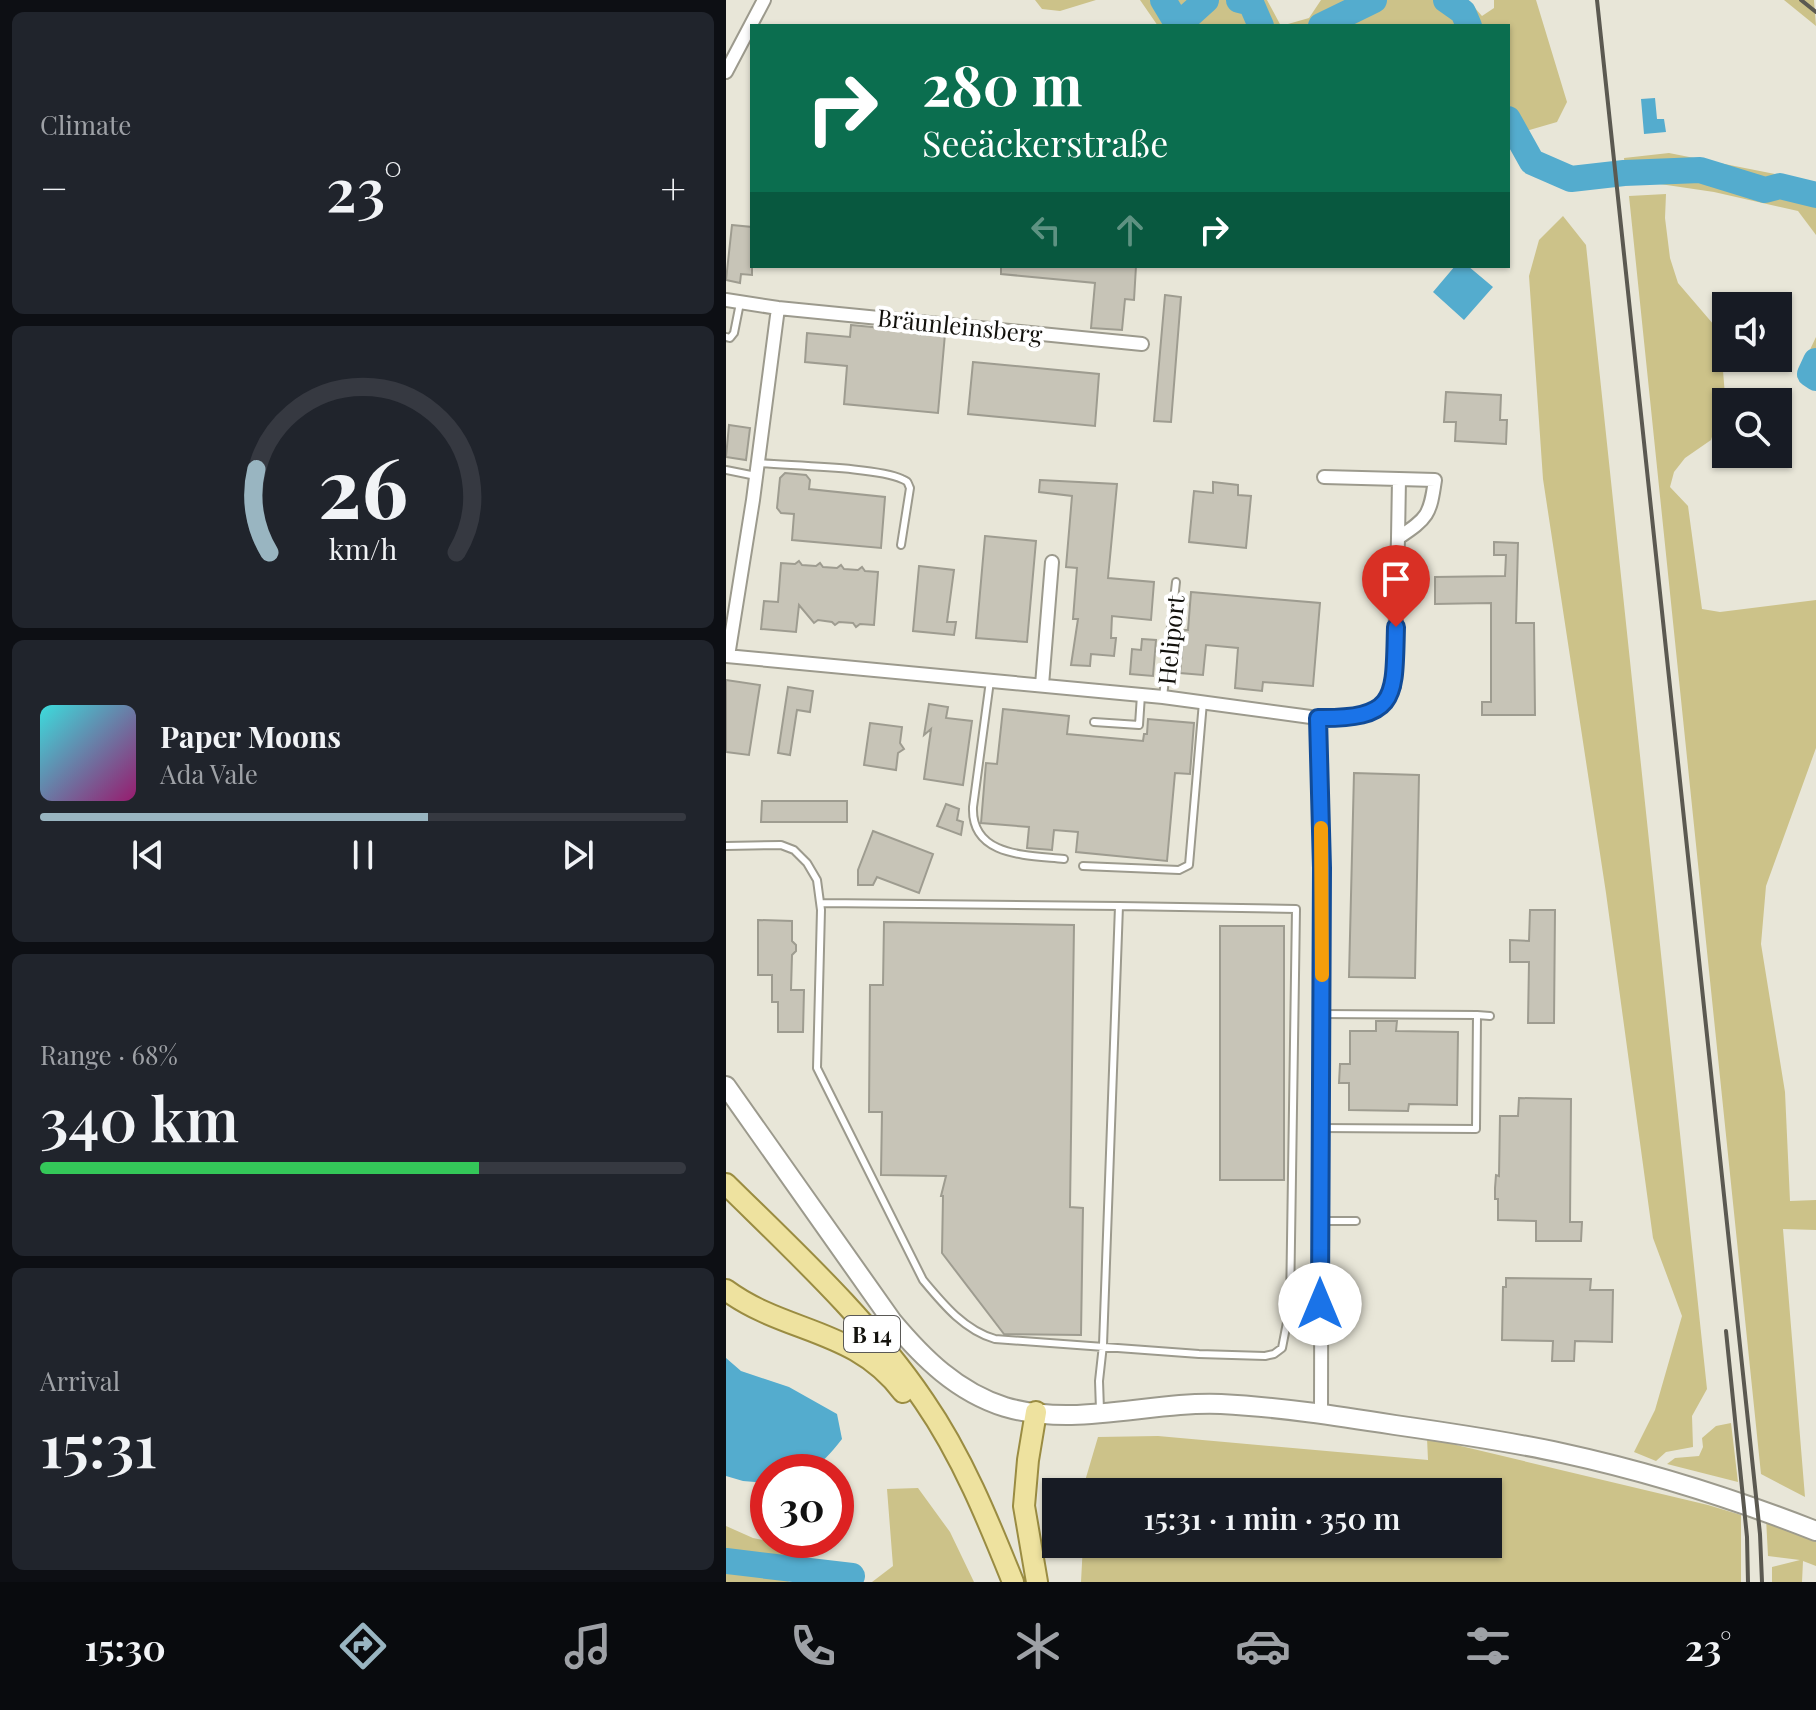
<!DOCTYPE html>
<meta charset="utf-8">
<style>
:root{--surface:#171b24;--page:#20242c;--text:#f1f3f6;--muted:#9ea1a6;--line:#363941;--accent:#99b5c1}
body{margin:0;font-family:"Playfair Display",serif;background:var(--page);color:var(--text);height:100vh;display:flex;flex-direction:column;font-size:30px;white-space:nowrap}
*{box-sizing:border-box;margin:0}
p{font-size:26px;color:var(--muted)}
.icon{flex:none;width:44px;height:44px;fill:none;stroke:currentColor;stroke-width:2;stroke-linecap:round;stroke-linejoin:round}
.map{position:relative;flex:1;overflow:hidden}
.side{display:flex;flex-direction:column;gap:12px;padding:12px;background:#0d0f14;width:726px}
.side>*{flex:none}
.guide{position:absolute;left:24px;top:24px;width:760px;height:244px;border-radius:0px;box-shadow:0 2px 6px #0004;background:#0b6e4f;color:#fff;overflow:hidden}
.buttons{position:absolute;left:986px;top:292px;display:grid;gap:16px}
.buttons a{display:grid;place-items:center;width:80px;height:80px;border-radius:0px;background:var(--surface);box-shadow:0 2px 6px #0004;font-size:40px}
.speed{position:absolute;left:24px;top:1454px;display:flex;gap:16px;font-size:40px;font-weight:700;text-align:center}
.speed>*{display:grid;place-content:center;width:104px;height:104px;border-radius:50%;background:var(--surface);box-shadow:0 2px 6px #0004;line-height:1}
.speed .limit{border:12px solid #d22;background:#fff;color:#111}
.pin{position:absolute;display:grid;place-items:center;width:68px;height:68px;color:#fff;margin:-82px -34px;border-radius:50% 50% 50% 0;rotate:-45deg;box-shadow:0 0 8px #0007}
.pin .icon{rotate:45deg}
.me{position:absolute;width:88px;margin:-44px;rotate:0deg;stroke-linejoin:round;filter:drop-shadow(0 0 6px #0008)}
.turn{display:flex;align-items:center;gap:28px;height:168px;padding:0 40px;font-size:36px}
.turn .icon{width:104px;height:104px;stroke-width:2.5}
.turn b{display:block;font-size:56px;line-height:68px}
.lanes{display:flex;align-items:center;height:76px;padding:0 40px;background:#0003;justify-content:center;gap:40px;direction:ltr}
.lanes .off{opacity:.35}
.big{font-size:60px;font-weight:600;line-height:1.1}
.side .widget{flex:1;display:flex;flex-direction:column;justify-content:center;gap:12px;min-width:0;padding:0 28px;border-radius:12px;background:var(--page)}
.side .dial{align-items:center;gap:0}
.dial svg{height:208px;overflow:visible;fill:none;stroke:var(--line);stroke-width:7;stroke-linecap:round;text-anchor:middle}
.dial text{fill:var(--text);stroke:none}
.song{display:flex;align-items:center;gap:24px}
.cover{width:96px;height:96px;border-radius:12px;background:linear-gradient(135deg,hsl(180 70% 55%),hsl(320 70% 35%))}
.played{height:8px;border-radius:4px;background:linear-gradient(90deg,var(--accent) 60%,var(--line) 60%)}
.keys{display:flex;justify-content:space-around;direction:ltr}
.heat{display:flex;justify-content:space-between;align-items:center;font-size:44px;direction:ltr}
.charge{height:12px;border-radius:6px;background:linear-gradient(90deg,#34c759 68%,var(--line) 0)}
.trip{position:absolute;left:316px;top:1478px;width:460px;height:80px;border-radius:0px;background:var(--surface);box-shadow:0 2px 6px #0004;font-weight:600;line-height:80px;text-align:center}
.tab-bar{display:flex;height:128px;justify-content:space-around;align-items:center;background:#090b0e;color:var(--muted)}
.tab-bar .icon{width:56px;height:56px}
.tab-bar .active{color:var(--accent)}
.tab-bar b{font-size:36px;color:var(--text)}
main{display:flex;flex:1;min-height:0}
.map>svg:first-child{display:block}
</style>
<main>
<section class="side">
<div class="widget"><p>Climate</p>
<div class="heat"><a>−</a><b class="big">23°</b><a>+</a></div>
</div>
<div class="widget dial"><svg viewBox="0 0 100 80">
<path d="M14 69A42 42 0 1 1 86 69"/>
<path d="M14 69A42 42 0 0 1 9 37" stroke="#99b5c1"/>
<text x="50" y="56" font-size="32" font-weight="700">26</text>
<text x="50" y="72" font-size="11">km/h</text>
</svg></div>
<div class="widget">
<div class="song"><i class="cover"></i><div><b>Paper Moons</b><p>Ada Vale</p></div></div>
<div class="played"></div>
<div class="keys"><svg class="icon" aria-label="previous" viewBox="0 0 24 24"><path d="M18 5L8 12l10 7zM5 5v14"/></svg><svg class="icon" aria-label="pause" viewBox="0 0 24 24"><path d="M8 5v14M16 5v14"/></svg><svg class="icon" aria-label="next" viewBox="0 0 24 24"><path d="M6 5l10 7-10 7zM19 5v14"/></svg></div>
</div>
<div class="widget"><p>Range · 68%</p><b class="big">340 km</b><div class="charge"></div></div>
<div class="widget"><p>Arrival</p><b class="big">15:31</b></div>
</section>
<div class="map">
<svg width="1090" height="1582" viewBox="0 0 1090 1582">
<rect width="100%" height="100%" fill="#e8e6d8"/>
<path fill="#ccc289" d="M309 0H370L334 11 316 9Z
M414 0H541L555 26 583 18 595 0H742L756 16 768 8V0H810L841 102 831 122 800 131 782 148V26H432Z
M1058 0H1088L1090 26Z
M943 153 1090 182V235L1072 211 988 192 900 179 898 158Z
M940 194 939 218 944 258 952 283 994 332 999 396 985 440 959 458 948 472 944 487 962 506 976 609 994 612 1090 600V748L1040 886 1035 944 1059 1092 1064 1201 1090 1200V1230L1057 1229 1079 1497 1035 1474 903 196Z
M837 216 860 245 981 1389 966 1416 967 1447 940 1452 930 1461 908 1452 929 1410 956 1316 927 1238 880 893 817 479 803 276 813 240Z
M1090 337V389L1071 377Z
M1005 1423 1012 1482 941 1464 949 1458 973 1456 977 1447 976 1438 990 1426Z
M432 1436 702 1460 701 1438 982 1505 1015 1515V1582H355L357 1544H762V1492H358L359 1481 372 1437Z
M192 1488 224 1532 248 1582H146L167 1566 161 1489Z
M1040 1518 1090 1536V1566L1077 1561 1076 1582H1046V1567L1074 1560 1042 1556Z
M0 1526 27 1538 71 1547 84 1569 62 1582H0Z"/>
<path fill="#54acce" d="M929 98 931 119H938L940 132 918 134 915 99Z
M729 266H742L767 287 738 320 707 292Z
M0 1358 15 1371 63 1387 111 1414 116 1439C89 1473 85 1472 42 1472V1483L17 1481 0 1476Z"/>
<g fill="none" stroke-linecap="round" stroke-linejoin="round">
<path stroke="#54acce" stroke-width="26" d="M437 0 449 20 459 19 480 0
M513 0 525 3 535 26
M720 0 737 12 743 26
M595 26 648 0
M782 119 806 162 845 179 898 173 974 170 1039 190 1054 186 1090 195
M1090 361 1084 374 1090 378
M0 1561 126 1576"/>
</g>
<path fill="#c7c4b7" stroke="#9e9c90" stroke-width="2" d="M6 225 26 227V275L15 274 14 283 0 280Z
M275 266H410L408 300 399 299 396 330 365 328 369 283 275 274Z
M439 295 455 297 445 422 428 421Z
M125 325 219 334 212 413 118 404 121 366 79 362 81 333 124 337Z
M247 362 373 374 369 426 242 414Z
M720 392 775 395 774 420H781L780 444 729 441 730 422H718Z
M3 425 24 428 20 460 0 457Z
M59 473 80 475 84 480 83 489 159 497 155 548 66 540 68 514 55 513 51 508 54 478Z
M314 480 391 484 382 578 428 582 425 620 386 616 385 638H390L388 656 365 654 364 666 345 665 352 619H347L351 568 340 567 346 496 313 492Z
M487 482 512 485V495L525 496 520 548 463 542 468 491 487 493Z
M259 536 310 541 301 642 250 638Z
M768 542 792 543 790 623H808L809 715H756V702H765V603L709 604V577L779 576 780 555H768Z
M73 561 76 565 90 566 94 563 97 567 111 568 115 565 118 569 132 570 136 567 139 571 152 572 148 625 134 624 130 627 127 623 113 622 109 625 106 622 92 620 88 623 73 605 70 632 35 629 38 601 52 602 55 563 69 564Z
M193 566 228 570 221 622H230L228 635 187 631Z
M465 592 594 603 587 686 537 682 536 691 509 688 512 648 480 645 477 675 454 673 458 630H462Z
M416 639 430 640 427 676 404 674 406 649 415 650Z
M0 680 34 685 23 755 0 752Z
M62 687 87 691 84 712 71 710 64 755 52 753Z
M203 704 222 707 220 718 246 721 237 785 198 779 205 729 198 735Z
M277 709 343 716 341 734 417 741 418 734H421L422 719 468 723 464 774 449 773 441 861 350 852 352 832 328 830 326 850 301 848 303 827 255 823 260 763 271 764Z
M144 723 176 727 174 743 178 749 172 753 170 770 138 765Z
M628 773 693 775 689 978 623 977Z
M36 801H121V822H35Z
M220 804 233 809 231 820 237 822 235 835 211 826Z
M147 831 207 854 193 893 151 877 147 885H132V870Z
M804 910H829L828 1023H802L803 962H784V940L803 941Z
M32 920 66 921V941L70 945V951L66 955 65 990H78L77 1032H52V1002H46V975H32Z
M158 922 348 925 344 1207 357 1208 355 1335 278 1334 216 1253 217 1196H215L220 1176 155 1175 156 1112H143L144 985H157Z
M494 926H558V1180H494Z
M650 1021H671L670 1031 732 1032 731 1105 683 1104 682 1111 623 1110V1083H613L614 1064H624V1031H650Z
M793 1098 845 1099 844 1222H856L855 1241H810V1221L772 1220V1199H769V1188L770 1175 773 1176 774 1116H792Z
M780 1278 865 1279 864 1290H887L886 1342 849 1341 848 1361H826L827 1341 776 1340 777 1287H780Z"/>
<g fill="none" stroke-linecap="round" stroke-linejoin="round">
<g stroke="#9c9a8d" stroke-width="10">
<path id="lane" d="M0 337 4 338 8 333 14 303
M32 463C65 466 150 467 176 479 183 482 181 482 184 488L175 545
M0 470 30 476
M264 681 247 807C245 857 301 855 338 859
M437 697 450 582
M368 722 413 725 415 695
M0 846 55 845 68 850 81 863 91 880 95 910 91 1068 197 1280C217 1304 238 1330 269 1339L473 1354 539 1356 548 1354 556 1348 564 1307 627 1303
M357 866 453 870 463 865 477 702
M95 903 393 906 377 1345 373 1381 374 1410
M393 906 570 909 564 1307
M751 1015 764 1016
M595 1128 750 1129 751 1015 596 1014
M594 1221H630"/>
</g>
<g stroke="#9c9a8d" stroke-width="16">
<path id="street" d="M0 72 38 0
M0 300 52 308 416 344
M598 477 673 479
M673 479 709 480C704 515 702 518 672 538Z
M0 656 437 697 592 718H620L646 712 657 704 668 686 672 538
M2 656 27 500 52 308
M316 685 326 562
M592 718 596 868 595 1414"/>
</g>
<g stroke="#9c9a8d" stroke-width="22">
<path id="secondary" d="M0 1086 166 1321C197 1358 231 1392 279 1407 350 1428 424 1401 495 1404 553 1407 612 1416 669 1425 725 1433 781 1441 836 1453 919 1471 1011 1500 1090 1531"/>
</g>
<g stroke="#9a8c42" stroke-width="24">
<path id="primary" d="M0 1184C69 1252 143 1320 198 1401 236 1456 262 1520 287 1582
M0 1290C60 1334 129 1328 177 1392
M310 1412 302 1460 298 1506 311 1582"/>
</g>
<use href="#lane" stroke="#fff" stroke-width="6"/>
<use href="#street" stroke="#fff" stroke-width="12"/>
<use href="#secondary" stroke="#fff" stroke-width="18"/>
<use href="#primary" stroke="#eee29f" stroke-width="20"/>
<path stroke="#5b5951" stroke-width="4" d="M871 0 1034 1534 1036 1582
M1075 0 1090 12
M1000 1331 1021 1537 1022 1582"/>
</g>
<g fill="none" stroke-linecap="round" stroke-linejoin="round">
<g stroke="#114b97" stroke-width="20">
<path id="route" d="M594 1304 596 868 592 718C673 719 668 697 670 627"/>
</g>
<use href="#route" stroke="#1a73e8" stroke-width="14"/>
<path stroke="#f59e0b" stroke-width="14" d="M595 828 596 975"/>
</g>
<g text-anchor="middle" dominant-baseline="central" stroke-width="8" stroke-linejoin="round" paint-order="stroke">
<rect fill="#fff" stroke="#5a5956" stroke-width="2" x="118" y="1316" width="56" height="36" rx="6"/>
<g font-size="22" font-weight="bold" fill="#13120d">
<text x="146" y="1334">B 14</text>
</g>
<g font-size="24" fill="#13120d" stroke="#fff">
<text transform="translate(234 325) rotate(6)">Bräunleinsberg</text>
<text transform="translate(444 640) rotate(-84)">Heliport</text>
</g>
</g>
</svg>
<div class="buttons">
<a><svg class="icon" aria-label="sound" viewBox="0 0 24 24"><path d="M4 9h4l5-4v14l-5-4H4zM17 9q2 3 0 6"/></svg></a>
<a><svg class="icon" aria-label="search" viewBox="0 0 24 24"><circle cx="10" cy="10" r="6"/><path d="M15 15l6 6"/></svg></a>
</div>
<div class="speed"><div class="limit">30</div></div>
<div class="pin" style="left:670px;top:627px;background:#d93025"><svg class="icon" aria-label="arrive" viewBox="0 0 24 24"><path d="M6 21V4h12l-3 4 3 4H6"/></svg></div>
<svg class="me" style="left:594px;top:1304px" viewBox="-20 -20 40 40"><circle r="19" fill="#fff"/><path d="M0-13L10 11 0 6-10 11z" fill="#1a73e8"/></svg>
<div class="trip">15:31 · 1 min · 350 m</div>
<div class="guide">
<div class="turn"><svg class="icon" aria-label="right" viewBox="0 0 24 24"><path d="M7 20v-9h11M14 6l5 5-5 5"/></svg><div><b>280 m</b>Seeäckerstraße</div></div>
<div class="lanes"><svg class="icon off" aria-label="left" viewBox="0 0 24 24"><path d="M17 20v-9H6M10 6l-5 5 5 5"/></svg><svg class="icon off" aria-label="ahead" viewBox="0 0 24 24"><path d="M12 20V5M6 11l6-6 6 6"/></svg><svg class="icon" aria-label="right" viewBox="0 0 24 24"><path d="M7 20v-9h11M14 6l5 5-5 5"/></svg></div>
</div>
</div>
</main>
<nav class="tab-bar">
<b>15:30</b>
<svg class="icon active" aria-label="directions" viewBox="0 0 24 24"><path d="M12 3l9 9-9 9-9-9zM9 14v-3h6M13 9l2 2-2 2"/></svg>
<svg class="icon" aria-label="music" viewBox="0 0 24 24"><path d="M9 18V5l10-2v13"/><circle cx="6" cy="18" r="3"/><circle cx="16" cy="16" r="3"/></svg>
<svg class="icon" aria-label="phone" viewBox="0 0 24 24"><path d="M5 4h4l2 5-3 2q2 4 5 5l2-3 5 2v4C11 20 4 13 5 4z"/></svg>
<svg class="icon" aria-label="climate" viewBox="0 0 24 24"><path d="M12 3v18M4 7l16 10M4 17L20 7"/></svg>
<svg class="icon" aria-label="car" viewBox="0 0 24 24"><path d="M5 17H2v-5l4-1 3-4h7l3 4 3 1v5h-3M9 17h6M6 11h13"/><circle cx="7" cy="17" r="2"/><circle cx="17" cy="17" r="2"/></svg>
<svg class="icon" aria-label="filters" viewBox="0 0 24 24"><path d="M4 7h16M4 17h16"/><circle cx="9" cy="7" r="2"/><circle cx="15" cy="17" r="2"/></svg>
<b>23°</b>
</nav>
